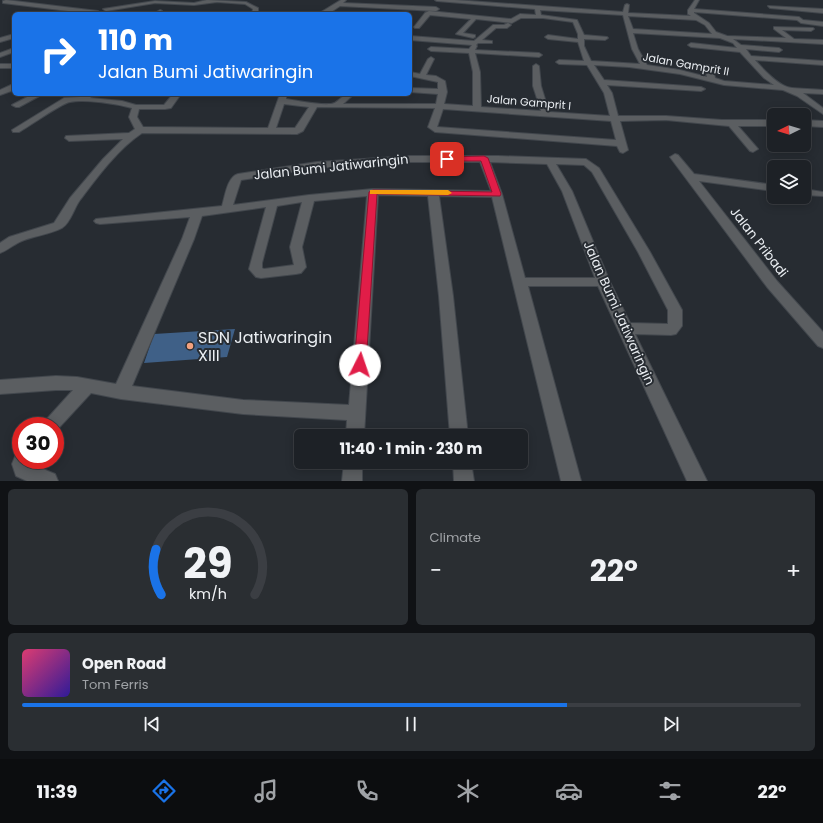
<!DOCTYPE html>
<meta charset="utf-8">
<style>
:root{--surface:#1d2126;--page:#2a2e32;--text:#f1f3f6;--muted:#a0a3a7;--line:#3b3e43;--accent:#1a73e8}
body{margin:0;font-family:Poppins,sans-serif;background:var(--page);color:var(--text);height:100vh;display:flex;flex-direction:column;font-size:15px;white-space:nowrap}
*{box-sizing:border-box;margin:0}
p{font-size:13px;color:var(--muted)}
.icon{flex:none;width:22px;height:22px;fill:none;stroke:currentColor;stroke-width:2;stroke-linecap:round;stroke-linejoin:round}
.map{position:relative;height:481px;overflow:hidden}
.sheet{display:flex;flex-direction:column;gap:8px;padding:8px;background:#101215;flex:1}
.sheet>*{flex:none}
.top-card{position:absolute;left:12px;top:12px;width:400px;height:84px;border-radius:6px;box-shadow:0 2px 10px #0003,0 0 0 1px var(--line);background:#1a73e8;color:#fff;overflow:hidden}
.needle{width:26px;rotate:265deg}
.buttons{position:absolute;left:767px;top:108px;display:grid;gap:8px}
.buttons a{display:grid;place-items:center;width:44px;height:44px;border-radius:6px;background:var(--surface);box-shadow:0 2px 10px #0003,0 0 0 1px var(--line);font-size:20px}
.speed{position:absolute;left:12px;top:417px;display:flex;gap:8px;font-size:20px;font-weight:700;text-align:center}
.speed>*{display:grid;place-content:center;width:52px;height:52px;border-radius:50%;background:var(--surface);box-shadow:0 2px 10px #0003,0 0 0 1px var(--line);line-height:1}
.speed .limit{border:6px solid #d22;background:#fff;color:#111}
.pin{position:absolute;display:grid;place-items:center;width:34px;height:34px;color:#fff;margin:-17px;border-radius:8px;box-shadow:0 2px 6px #0006}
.me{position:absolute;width:44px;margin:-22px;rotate:4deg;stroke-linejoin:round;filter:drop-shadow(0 0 3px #0008)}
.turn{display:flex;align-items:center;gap:14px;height:84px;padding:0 20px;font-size:18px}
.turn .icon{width:52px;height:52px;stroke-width:2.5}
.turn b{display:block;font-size:28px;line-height:34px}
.big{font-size:30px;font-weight:700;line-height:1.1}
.sheet .tile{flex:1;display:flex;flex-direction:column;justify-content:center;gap:6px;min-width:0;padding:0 14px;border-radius:6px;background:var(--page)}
.sheet .dial{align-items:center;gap:0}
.dial svg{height:104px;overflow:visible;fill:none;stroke:var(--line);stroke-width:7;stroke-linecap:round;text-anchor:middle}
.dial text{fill:var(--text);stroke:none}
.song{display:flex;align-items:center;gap:12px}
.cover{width:48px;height:48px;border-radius:6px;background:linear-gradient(135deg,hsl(340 70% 55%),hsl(250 70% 35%))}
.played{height:4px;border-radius:2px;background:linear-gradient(90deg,var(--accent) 70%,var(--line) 70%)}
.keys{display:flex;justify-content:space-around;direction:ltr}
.heat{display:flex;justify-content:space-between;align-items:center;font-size:22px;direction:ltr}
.sheet .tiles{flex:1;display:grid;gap:8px;grid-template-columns:1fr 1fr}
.tile:last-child{grid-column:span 2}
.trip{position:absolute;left:294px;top:429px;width:234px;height:40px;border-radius:6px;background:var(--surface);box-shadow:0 2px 10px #0003,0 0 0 1px var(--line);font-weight:700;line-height:40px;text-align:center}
.menu{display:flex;height:64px;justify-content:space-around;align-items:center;background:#0c0d0f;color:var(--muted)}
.menu .icon{width:28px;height:28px}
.menu .active{color:var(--accent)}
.menu b{font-size:18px;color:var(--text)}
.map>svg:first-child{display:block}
</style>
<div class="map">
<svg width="823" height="481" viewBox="0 0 823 481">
<rect width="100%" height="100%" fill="#272c32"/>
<path fill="#3f6087" d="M235 329 227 357 144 363 154 334Z"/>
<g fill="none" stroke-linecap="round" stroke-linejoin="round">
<g stroke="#42474d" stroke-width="2">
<path id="minor" d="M6 0 98 11 101 13 93 14 3 3V1Z
M207 0 246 2 258 8V14H252L253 9 245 4 217 2 194 5 155 3 106 11 103 9 155 1 194 3Z
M341 0H346L343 3 436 7 439 9 436 11 340 6 331 12 318 14Z
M435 0H455L623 12 625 5 627 4 629 5 628 13 691 16 688 14V10L695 0H699L694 9 799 17 803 20 823 22V26L801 23 797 20 694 12V13L709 23 716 32 727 36 786 38 774 29V27L813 28 814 29 811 31 782 30 794 39 823 40V44L733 39 741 45 779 48 782 50 779 52 746 49 751 56 823 61V65L755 60C763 69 779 87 792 88 802 89 813 89 823 90V94L803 93 823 108V114L797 96 783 90 724 85 680 74 629 67 594 65 604 80 701 87 705 89 701 91 607 85 612 93 618 116H666L722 120H774V126H738L758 149 753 152 750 151 729 126 666 120 620 121 628 150 623 153 620 152 617 146 435 132 428 127 435 108 317 107 303 131 297 134 142 133C118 149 98 176 80 200 74 208 71 222 62 228 50 235 29 236 16 244 10 247 6 251 0 253V243L9 237 54 223 70 198 103 159 123 139 69 141 65 138 66 136 129 133 135 129 129 117 132 108C116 104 86 99 70 102 60 104 30 126 19 132H13L12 130 64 98 80 97 85 94H95L90 98 122 101 136 105H164L173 94H181L171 108 165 109H139L137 117 143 127 268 128 280 94H286V99C300 101 317 105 331 104 340 103 339 94 354 94L343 104H436L438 94 410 92V88L438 89V82L410 76V72L420 74 428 59 431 57 434 59 426 75 436 76 445 81 447 92 444 104 473 106V72L469 53 431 51 428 49 431 47 469 49 472 45 410 40V36L474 41 493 25H504L508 23 511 25 507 28H496L482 40 492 41V43H478L476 45 477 46 475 50 539 53 542 55 539 57 475 53 480 72 481 107 541 111 533 86V66L536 64 539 66 541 86 549 112 610 116 604 93 587 65 559 64 556 62 559 60 584 61 578 42 548 39 545 37 548 35 578 39V34L573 22 543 18H521L512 23 476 19 463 33 475 35V37L473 38 456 34 471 19 430 15 419 28H415L414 27 425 13 429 11 511 19 520 14 536 15 535 9 437 1ZM540 10 623 15 632 49 640 64 591 61 584 46V39L605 40 608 38 607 37 584 35 577 20 541 15ZM628 16 696 20 705 25 712 34 633 29ZM633 33 720 38 733 43 737 48 691 43 688 45 691 47 740 52 764 78 774 85 724 81 715 78 714 73 710 66 708 65 705 67 707 77 680 70 647 65 638 49ZM284 104 309 107 295 128H276ZM443 109 611 121 616 140 437 127Z
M768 6 823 9V13L770 8Z
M160 10 162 11V13L153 14Z
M14 34V38L0 42V38Z
M14 48V52L0 57V53Z
M0 64H14V68H0Z
M11 85H14V90L0 95V90Z
M33 94H43L19 107H16L12 105Z
M804 120 823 121V127L804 126Z
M675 154 678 155 694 174 774 185V191L699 181 777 281 823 332V348L818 346 767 287 670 157Z
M410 156H498L586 159 599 168 650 252 682 310V326L676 334 671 335 635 334 707 481H687L598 286H528L581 481H561L492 197 439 196 453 296 468 436H450L439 296 428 196 378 195 364 436H346L347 420 243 414 121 399 91 393 55 432V426H42L45 421 73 390H56L0 394V380L56 376 77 377 116 384 182 239 190 217 100 224 96 223 94 221 96 219 222 206C225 197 227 177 238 174L317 162ZM410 162H480L491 191 373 189 309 195 233 205 241 180 317 168ZM490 162 547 164 562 191 595 278H525L502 194ZM556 164 584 165 592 172 638 252 668 310V324L630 323 610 282 572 191ZM367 196 349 405 243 400 132 386 194 239 202 216 266 207 249 269 256 277 261 278 296 274 301 273 306 267 302 247 314 201ZM302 202 290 247 294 265 264 269 262 268V263L277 206Z
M804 189 823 192V196L804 195Z
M21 452V460H32L31 464 55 474 58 481H27L16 476 12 464 16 454Z
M344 462H362V481H342Z
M453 462H471L474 481H454Z"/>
</g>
<use href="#minor" fill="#5b5e61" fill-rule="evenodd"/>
</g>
<path fill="#e11d48" stroke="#92132f" d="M484 156 488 158 501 194 500 196 377 194 366 365 365 369 360 370 356 369 354 365 369 192 373 190 492 192 481 161H447L443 159 447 157Z"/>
<path fill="#f59e0b" d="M370 190H448L452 193 448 195 373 194H370Z"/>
<circle fill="#f2a17e" stroke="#272c32" stroke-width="1.5" cx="190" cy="346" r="4"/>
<g text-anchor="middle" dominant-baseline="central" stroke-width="4" stroke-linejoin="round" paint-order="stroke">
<g font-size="11" fill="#eaeef2" stroke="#272c32">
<text transform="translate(686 64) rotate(10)">Jalan Gamprit II</text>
<text transform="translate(529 102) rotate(5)">Jalan Gamprit I</text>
</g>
<g font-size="13" fill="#eaeef2" stroke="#272c32">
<text transform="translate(331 167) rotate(-6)">Jalan Bumi Jatiwaringin</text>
<text transform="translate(759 242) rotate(52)">Jalan Pribadi</text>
<text transform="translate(619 313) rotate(66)">Jalan Bumi Jatiwaringin</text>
</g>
<g font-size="16" fill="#eaeef2" stroke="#272c32" text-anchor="start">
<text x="198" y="337">SDN Jatiwaringin<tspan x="198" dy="18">XIII</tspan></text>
</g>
</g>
</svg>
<div class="buttons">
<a><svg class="needle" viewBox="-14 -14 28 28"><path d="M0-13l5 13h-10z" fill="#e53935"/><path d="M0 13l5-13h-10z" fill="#a0a3a7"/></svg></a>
<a><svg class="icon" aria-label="layers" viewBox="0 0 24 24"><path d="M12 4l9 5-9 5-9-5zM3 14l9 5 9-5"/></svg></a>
</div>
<div class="speed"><div class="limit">30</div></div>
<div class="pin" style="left:447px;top:159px;background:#d93025"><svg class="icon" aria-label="arrive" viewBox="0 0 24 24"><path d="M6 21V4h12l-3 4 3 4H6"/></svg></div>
<svg class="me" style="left:360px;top:365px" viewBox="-20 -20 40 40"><circle r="19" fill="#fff"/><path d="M0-13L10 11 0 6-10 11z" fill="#e11d48"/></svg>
<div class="trip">11:40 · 1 min · 230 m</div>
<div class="top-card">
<div class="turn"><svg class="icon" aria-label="right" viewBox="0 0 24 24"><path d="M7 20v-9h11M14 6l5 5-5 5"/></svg><div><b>110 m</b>Jalan Bumi Jatiwaringin</div></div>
</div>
</div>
<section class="sheet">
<div class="tiles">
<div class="tile dial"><svg viewBox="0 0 100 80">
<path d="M14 69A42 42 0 1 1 86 69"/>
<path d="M14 69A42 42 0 0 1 10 34" stroke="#1a73e8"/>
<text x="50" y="56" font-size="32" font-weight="700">29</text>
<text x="50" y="72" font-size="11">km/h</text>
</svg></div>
<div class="tile"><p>Climate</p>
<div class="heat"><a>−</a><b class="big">22°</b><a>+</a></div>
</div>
<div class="tile">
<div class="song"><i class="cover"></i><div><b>Open Road</b><p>Tom Ferris</p></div></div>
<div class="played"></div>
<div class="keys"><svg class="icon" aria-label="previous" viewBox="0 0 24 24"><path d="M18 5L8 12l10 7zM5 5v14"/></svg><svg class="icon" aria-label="pause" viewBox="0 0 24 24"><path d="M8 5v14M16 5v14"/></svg><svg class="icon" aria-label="next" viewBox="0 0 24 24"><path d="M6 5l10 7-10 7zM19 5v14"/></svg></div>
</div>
</div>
</section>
<nav class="menu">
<b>11:39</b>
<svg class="icon active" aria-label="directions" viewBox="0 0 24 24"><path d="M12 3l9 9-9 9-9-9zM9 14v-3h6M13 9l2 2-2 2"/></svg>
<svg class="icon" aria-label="music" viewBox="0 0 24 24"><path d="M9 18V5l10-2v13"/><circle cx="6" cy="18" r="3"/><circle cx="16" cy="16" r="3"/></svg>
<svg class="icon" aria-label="phone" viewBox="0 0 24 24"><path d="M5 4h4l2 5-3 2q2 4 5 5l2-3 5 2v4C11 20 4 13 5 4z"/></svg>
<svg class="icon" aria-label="climate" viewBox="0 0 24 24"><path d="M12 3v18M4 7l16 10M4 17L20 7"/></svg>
<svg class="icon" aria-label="car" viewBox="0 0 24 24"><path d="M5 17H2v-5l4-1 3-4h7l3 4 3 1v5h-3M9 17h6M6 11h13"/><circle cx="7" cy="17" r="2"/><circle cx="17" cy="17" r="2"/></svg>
<svg class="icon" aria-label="filters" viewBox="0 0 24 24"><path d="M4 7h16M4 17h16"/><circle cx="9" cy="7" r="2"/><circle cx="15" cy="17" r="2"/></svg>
<b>22°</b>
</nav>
